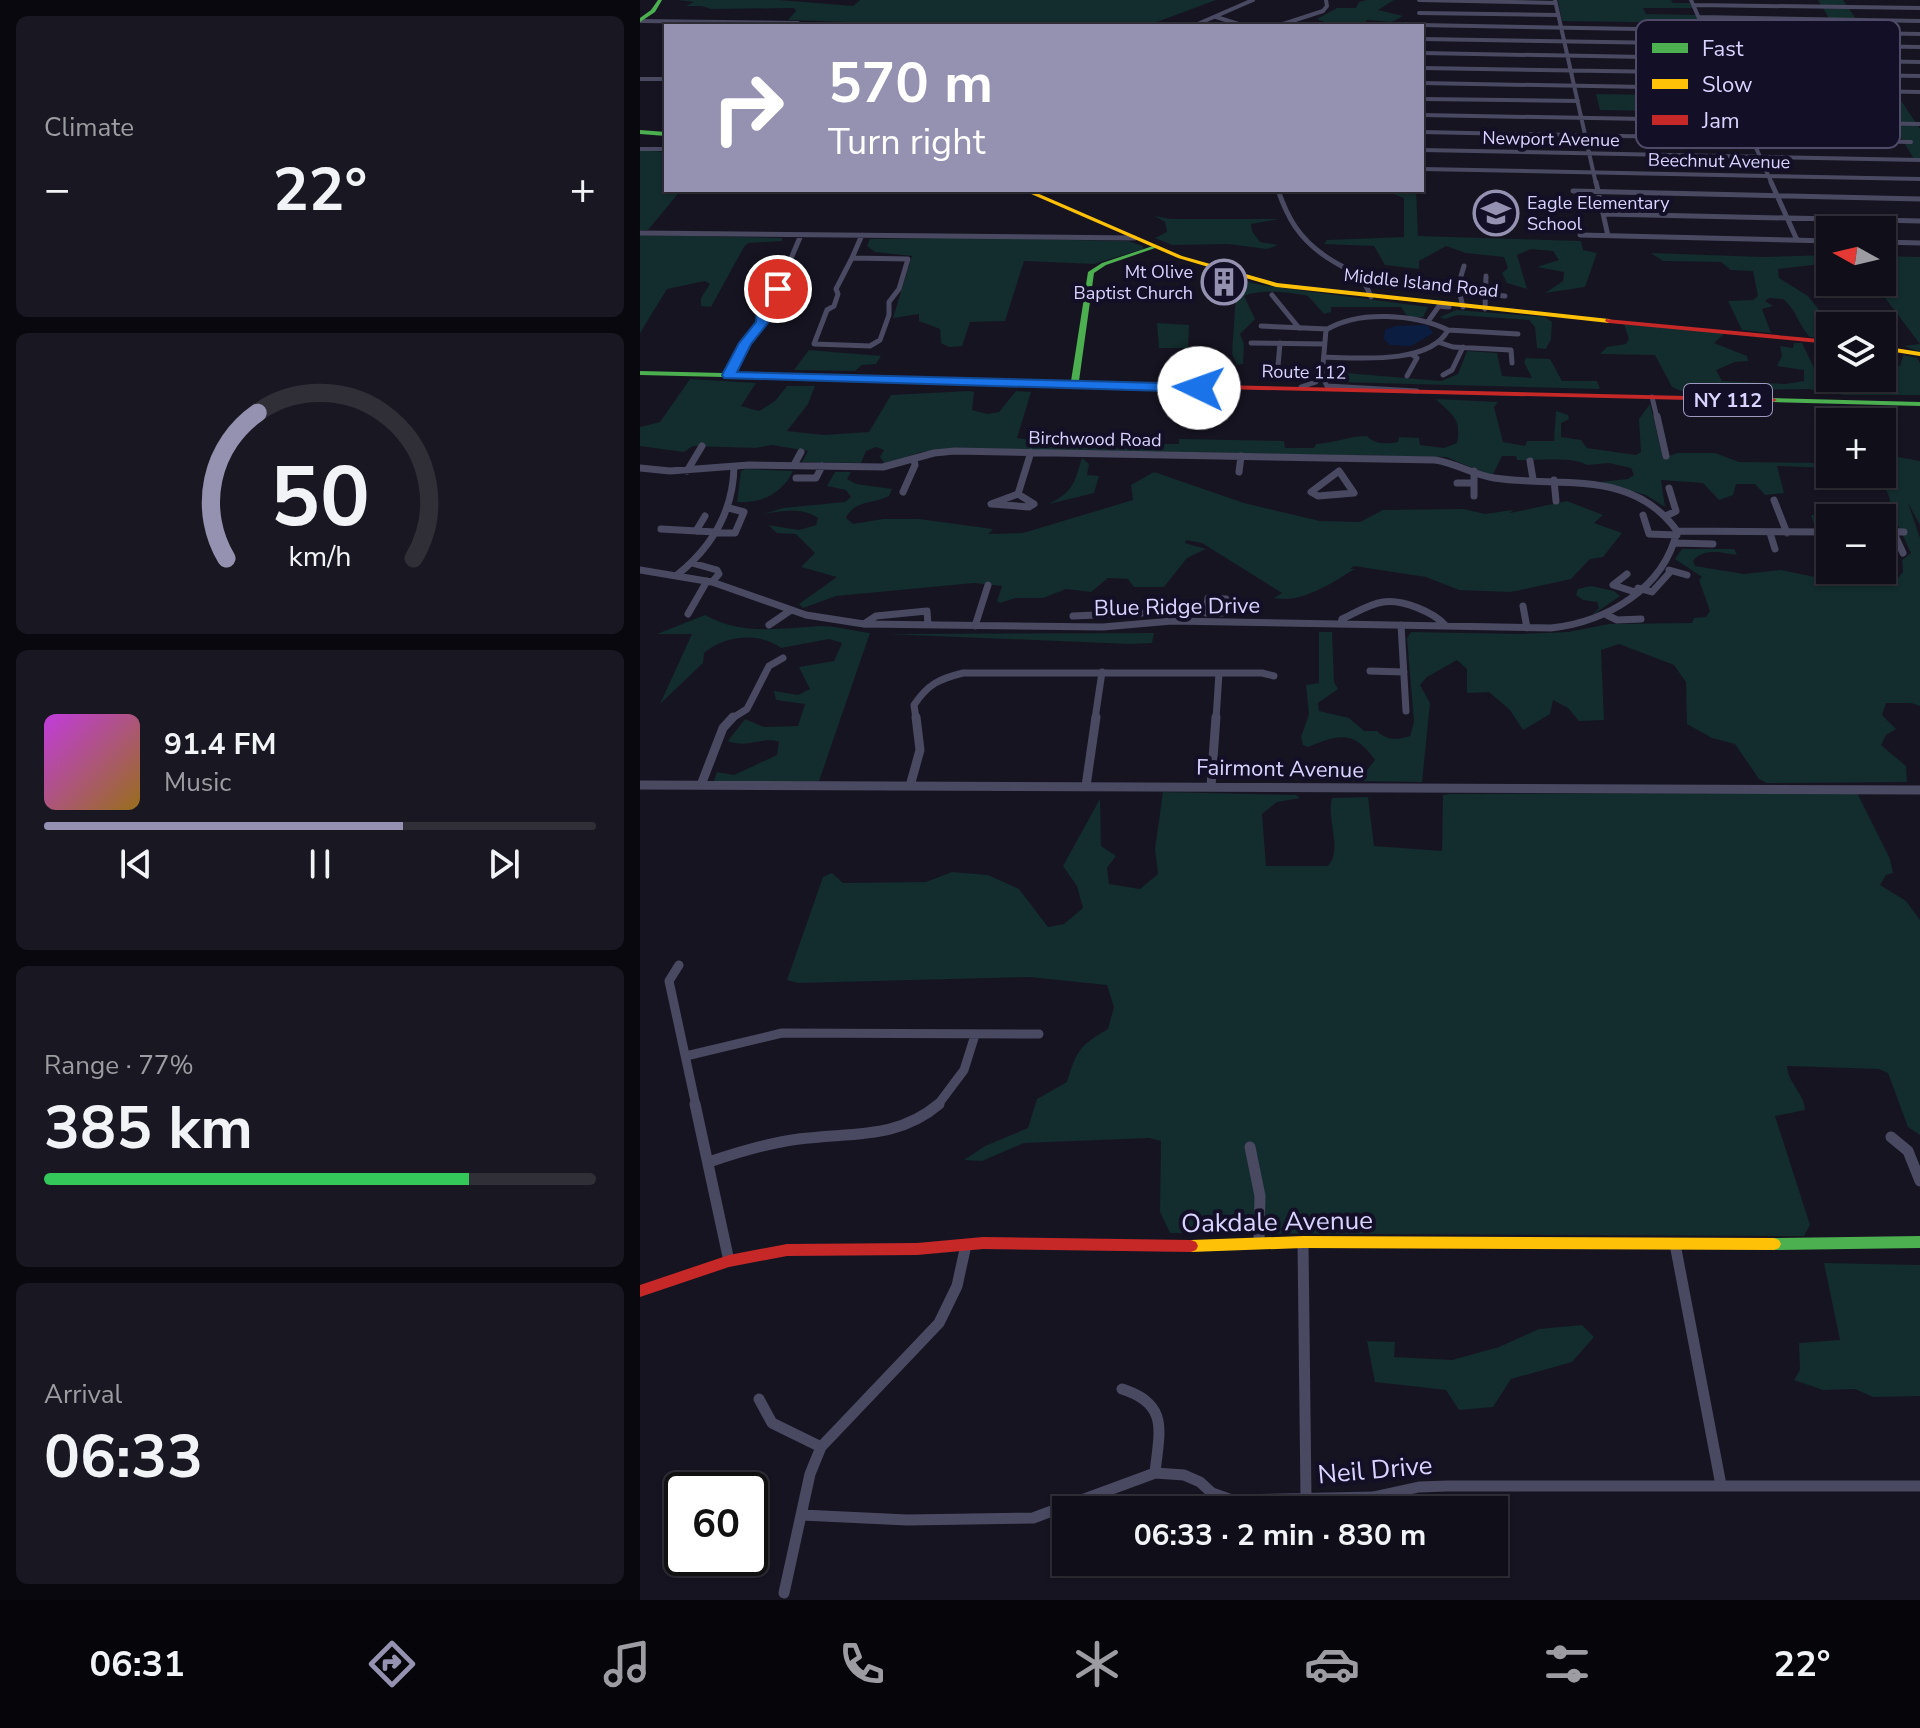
<!DOCTYPE html>
<meta charset="utf-8">
<style>
:root{--surface:#100f19;--page:#191822;--text:#f1f3f6;--muted:#9c9ca2;--line:#302f38;--accent:#9591b1}
body{margin:0;font-family:"Nunito Sans",sans-serif;background:var(--page);color:var(--text);height:100vh;display:flex;flex-direction:column;font-size:30px;white-space:nowrap}
*{box-sizing:border-box;margin:0}
p{font-size:26px;color:var(--muted)}
.icon{flex:none;width:44px;height:44px;fill:none;stroke:currentColor;stroke-width:2;stroke-linecap:round;stroke-linejoin:round}
.map{position:relative;flex:1;overflow:hidden}
.sheet{display:flex;flex-direction:column;gap:16px;padding:16px;background:#09080e;width:640px}
.sheet>*{flex:none}
.top-card{position:absolute;left:24px;top:24px;width:760px;height:168px;border-radius:0px;box-shadow:0 2px 6px #0004,0 0 0 2px var(--line);background:#9591b1;color:#fff;overflow:hidden}
.needle{width:52px;rotate:278deg}
.tools{position:absolute;left:1176px;top:216px;display:grid;gap:16px}
.tools a{display:grid;place-items:center;width:80px;height:80px;border-radius:0px;background:var(--surface);box-shadow:0 2px 6px #0004,0 0 0 2px var(--line);font-size:40px}
.speed{position:absolute;left:24px;top:1472px;display:flex;gap:16px;font-size:40px;font-weight:700;text-align:center}
.speed>*{display:grid;place-content:center;width:104px;height:104px;border-radius:50%;background:var(--surface);box-shadow:0 2px 6px #0004,0 0 0 2px var(--line);line-height:1}
.speed .limit{border:4px solid #111;border-radius:12px;background:#fff;color:#111}
.pin{position:absolute;display:grid;place-items:center;width:68px;height:68px;color:#fff;margin:-34px;border:4px solid #fff;border-radius:50%;box-shadow:0 2px 8px #0007}
.me{position:absolute;width:88px;margin:-44px;rotate:273deg;stroke-linejoin:round;filter:drop-shadow(0 0 6px #0008)}
.turn{display:flex;align-items:center;gap:28px;height:168px;padding:0 32px;font-size:36px}
.turn .icon{width:104px;height:104px;stroke-width:2.5}
.turn b{display:block;font-size:56px;line-height:68px}
.big{font-size:60px;font-weight:700;line-height:1.1}
.sheet .widget{flex:1;display:flex;flex-direction:column;justify-content:center;gap:12px;min-width:0;padding:0 28px;border-radius:12px;background:var(--page)}
.sheet .dial{align-items:center;gap:0}
.dial svg{height:208px;overflow:visible;fill:none;stroke:var(--line);stroke-width:7;stroke-linecap:round;text-anchor:middle}
.dial text{fill:var(--text);stroke:none}
.song{display:flex;align-items:center;gap:24px}
.cover{width:96px;height:96px;border-radius:12px;background:linear-gradient(135deg,hsl(290 70% 55%),hsl(40 70% 35%))}
.played{height:8px;border-radius:4px;background:linear-gradient(90deg,var(--accent) 65%,var(--line) 65%)}
.keys{display:flex;justify-content:space-around;direction:ltr}
.heat{display:flex;justify-content:space-between;align-items:center;font-size:44px;direction:ltr}
.charge{height:12px;border-radius:6px;background:linear-gradient(90deg,#34c759 77%,var(--line) 0)}
.trip{position:absolute;left:412px;top:1496px;width:456px;height:80px;border-radius:0px;background:var(--surface);box-shadow:0 2px 6px #0004,0 0 0 2px var(--line);font-weight:700;line-height:80px;text-align:center}
.tab-bar{display:flex;height:128px;justify-content:space-around;align-items:center;background:#06060a;color:var(--muted)}
.tab-bar .icon{width:56px;height:56px}
.tab-bar .selected{color:var(--accent)}
.tab-bar b{font-size:36px;color:var(--text)}
main{display:flex;flex:1;min-height:0}
.map>svg:first-child{display:block}
</style>
<main>
<section class="sheet">
<div class="widget"><p>Climate</p>
<div class="heat"><a>−</a><b class="big">22°</b><a>+</a></div>
</div>
<div class="widget dial"><svg viewBox="0 0 100 80">
<path d="M14 69A42 42 0 1 1 86 69"/>
<path d="M14 69A42 42 0 0 1 26 13" stroke="#9591b1"/>
<text x="50" y="56" font-size="32" font-weight="700">50</text>
<text x="50" y="72" font-size="11">km/h</text>
</svg></div>
<div class="widget">
<div class="song"><i class="cover"></i><div><b>91.4 FM</b><p>Music</p></div></div>
<div class="played"></div>
<div class="keys"><svg class="icon" aria-label="previous" viewBox="0 0 24 24"><path d="M18 5L8 12l10 7zM5 5v14"/></svg><svg class="icon" aria-label="pause" viewBox="0 0 24 24"><path d="M8 5v14M16 5v14"/></svg><svg class="icon" aria-label="next" viewBox="0 0 24 24"><path d="M6 5l10 7-10 7zM19 5v14"/></svg></div>
</div>
<div class="widget"><p>Range · 77%</p><b class="big">385 km</b><div class="charge"></div></div>
<div class="widget"><p>Arrival</p><b class="big">06:33</b></div>
</section>
<div class="map">
<svg width="1280" height="1600" viewBox="0 0 1280 1600">
<rect width="100%" height="100%" fill="#161421"/>
<path fill="#132c2d" d="M37 0H139L213 6 220 0H576L506 26H205L208 22 148 20 156 11 154 8 71 9 62 6H46L54 2Z
M726 0H754L738 10 763 16 752 22 727 20 723 26H694L677 19 697 8H716L719 2Z
M918 0H1031L1033 3H1050L1053 8H1003L1006 14 1057 15 1060 23 922 21Z
M1178 0H1203L1244 60H1234L1280 129V159H1274Z
M956 94 1071 96 1078 112 960 110Z
M0 150 26 152V190H41L8 230H0Z
M743 190H776L778 236 941 241 943 250 957 253 945 287 905 293 923 281 924 272 897 267 919 260 913 251 891 249 877 255 887 289 867 283 862 273 868 268 864 257 826 253 806 246 779 261V269L745 265 734 246 684 244 687 240 764 237V198Z
M515 216 531 219H639L611 224 612 231 620 242 638 245 627 249 588 244 532 245 515 238 527 232 525 222Z
M0 235 142 238V241L108 243 104 247 71 307 61 306V298L70 284 65 281 27 289 0 333Z
M313 238 488 241 503 246V249L454 264 384 261 365 321 330 322 322 346 309 347 301 343 300 329 279 321V314L253 318 272 256 235 252 227 246 230 239Z
M1011 253 1123 257 1190 255V263L1138 269 1139 278 1168 296 1192 326 1190 339 1170 337C1158 325 1157 310 1143 299L1129 298 1125 301 1133 306 1122 309 1131 333 1102 330 1088 301 1113 300 1118 296 1113 271 1091 270 1081 262 1023 261Z
M1242 256 1280 257V352L1264 346 1280 344 1233 282H1242Z
M597 279 621 285 788 307 783 317H768L761 307H691V312L684 314 668 296C651 292 619 289 604 296L615 319 600 334 604 344 603 364 597 365 592 354Z
M816 310 905 317 912 322 911 339 906 349 897 348 895 327 889 320 818 315 804 319 800 317Z
M517 323 549 325 548 348H519Z
M984 324 1085 333 1074 343 1107 356 1108 361 1095 362 1076 370 1082 381 1146 384 1164 381V370L1137 366 1142 356 1140 346 1153 348 1154 343H1162L1178 376 1232 381 1233 378H1242V367L1260 366 1263 355 1277 358 1280 363V395H1205L1168 389 1041 391 1032 387 1015 355 960 354 967 347 986 344 989 339Z
M169 350 241 356 236 364 222 365 215 371 154 370Z
M827 351 857 353 862 376 892 378 884 362 886 358 910 359 922 381H957L960 389 696 382 691 376 694 372 801 381 818 374Z
M50 379 116 383 101 406 119 411 135 401 147 386H175L168 404 147 431 184 435 229 432 251 395 329 391 334 392 332 410 347 414 359 412 376 391 391 392 377 438 411 443 539 444V439L644 441 645 448H674L676 444C695 443 709 436 727 436 736 445 746 444 758 442L759 437 779 438 780 445 804 448 817 443C822 417 811 415 796 399L858 402 854 407 863 442 885 446 887 441H914L916 411 928 415 929 419 921 423V437L941 440 947 448 996 455 1001 452 999 419 1010 404 1023 458 1038 453H1075L1099 462 1190 463V468L1137 466 1144 493 1125 495 1115 484H1096L1093 495 1079 500 1063 483 1021 480 1025 507 1006 495 960 482 988 479 994 475 991 468 969 463 947 465C933 456 895 461 877 460L876 456H862L852 476 806 457 312 448 281 452 245 464 240 457 244 450 236 447 226 451 221 463 162 462 168 451 132 445 115 448 53 446 44 452 0 446V427L20 422Z
M1242 441 1252 456 1280 461V525L1268 503 1280 538V706L1271 703H1246L1242 715 1256 729 1246 735 1241 745 1266 766 1267 782 1127 783 1119 779 1095 744 1072 738 1047 724 1046 682 1034 665 979 644 961 650 964 720 939 721 928 708 913 700 910 714 883 730 870 710 849 692 827 693V669L817 660 787 677 780 685 790 703 782 782 705 781 694 771 727 770 735 760C714 730 699 734 668 747L663 745 661 737 669 714 666 685 679 683V632H692L694 682 698 689 678 703 679 711 709 718 724 731H737C747 741 758 740 770 736L774 722 767 638 771 632 879 634 928 632 969 624 1052 623 1054 618 1066 617 1070 611 1059 580 1062 577 1035 559 1042 549H1094L1097 555C1082 553 1064 547 1053 561L1055 566 1104 574 1141 570 1175 577 1197 574 1217 576V570H1224L1226 577 1241 580 1258 578 1263 572 1262 560 1271 553 1257 523 1242 521V518H1190V527H1175L1171 515 1250 512C1253 497 1244 483 1232 474H1242Z
M442 458 449 464 447 475 459 476 454 493 409 504C434 491 434 483 442 458Z
M106 469 153 471C143 493 121 504 97 502L101 471Z
M195 472H211L207 479 216 484 252 489 249 496C234 504 214 500 206 518L213 524 243 519H279L353 529 348 534 383 533 493 500 491 485 514 472 604 503 680 521 720 522 743 510 824 509 845 514 873 510 870 513 927 501 963 515 954 523 982 533 963 557 950 559 931 579 871 592 819 590 786 577 714 566 710 569H715C691 583 662 604 634 598L642 593 562 543 546 540 545 543 566 549 547 558 524 587H494L488 579 468 578 451 592 426 589 403 598H375L360 603 357 601 362 586 334 583 196 596 163 608 159 604 197 577 161 567 175 553 156 534 137 533 128 525 159 530 176 525 178 518C162 507 142 511 124 514L143 508 205 502 211 497 206 490 187 486Z
M951 586 974 591 980 596 951 616 959 608 957 602 943 600 936 595 938 589Z
M65 615C102 636 141 628 181 626 196 626 214 631 230 633L179 781 73 783 77 772 94 775 137 755 139 742C122 736 106 749 88 741L105 719 124 727 158 726 165 704 136 700 134 691 158 695 170 689 159 667 194 661 202 643 189 639 141 648C118 631 84 636 64 653L63 663 20 704 52 634H17Z
M514 633 512 643 490 644 247 634Z
M523 792 656 795 660 798 637 802 622 814 626 866H688C703 849 686 819 692 798L728 797 734 846 802 851 803 795 809 794 1217 793 1250 859 1253 873 1246 875 1240 885 1266 901 1280 920V1135L1268 1127 1248 1073 1239 1069 1147 1066C1148 1084 1164 1092 1165 1110L1135 1116 1170 1225 1164 1236 530 1233 520 1212 521 1141 509 1138 384 1143 342 1161 324 1160 345 1146 388 1128 397 1099 427 1082C437 1050 439 1046 468 1029L474 1007 467 985 389 977 158 983 147 980 183 877 192 873 203 883 286 882 312 872 348 875 379 889 408 927 424 924 443 908 437 886 423 866 460 799 461 846 476 856 467 868 469 884 500 889 518 874 515 849Z
M1184 1263 1280 1265V1396L1233 1397 1215 1389 1183 1390 1154 1380 1160 1370 1159 1343 1200 1340Z
M942 1325 954 1337 932 1362 871 1379 853 1407 819 1410 806 1390 735 1382 727 1341 755 1342 754 1357 812 1360 859 1347 899 1329Z"/>
<path fill="#0b1e41" d="M787 325 793 333 771 346 750 345 744 339 745 330 755 326Z"/>
<g fill="none" stroke-linecap="round" stroke-linejoin="round">
<path stroke="#4a4962" stroke-width="4" d="M779 0 916 3
M915 0 956 184
M1051 0 1132 184
M1054 5 1280 8
M779 13 918 15
M576 17 605 26
M1059 17 1280 21
M0 21 158 23
M779 25 1280 34
M553 26 613 0
M637 26 683 11 687 6 686 0
M782 39 1280 47
M782 53 1280 62
M782 68 1280 76
M0 79H26
M782 83 1280 92
M782 99 938 101
M1097 104 1249 107
M782 115 1280 124
M782 132 1271 142
M0 149H26
M782 150 1280 160
M782 169 1280 179"/>
<path stroke="#4a4962" stroke-width="5" d="M956 182 968 236
M1131 182 1157 240
M638 190C648 219 659 238 685 256 706 271 722 271 731 297
M933 191 1280 199
M963 214 1280 221
M0 233 495 238
M940 235 1190 241
M1242 242 1280 243
M212 258 268 259 259 289 249 302V315L240 340 230 346 174 344 187 310 194 306 198 294 196 289Z
M212 258 222 235
M844 294 865 296
M632 295 659 328
M823 307 818 286 824 266
M845 309 846 276
M789 320 799 306 809 307
M621 326 687 329
M808 330 878 334
M798 342 813 347 871 350 872 363
M611 343 685 344
M684 357C717 358 790 365 808 330 775 314 718 310 686 330L682 376 687 386 777 391
M89 375 105 343 122 323 123 306 129 295 138 289 161 235
M803 375 812 370 823 347
M767 376 777 358 771 354
M637 377 640 343
M661 387 676 382 678 368
M1012 397 1017 418"/>
<path stroke="#4a4962" stroke-width="7" d="M1017 416 1026 456
M890 461 893 479
M154 465 161 452
M0 468 30 471 109 465 243 467 294 453 315 451 795 460C816 463 834 475 854 478 921 488 992 468 1037 531
M47 471 62 446
M699 471 714 493 678 496 671 492Z
M834 471V496
M599 472 601 456
M156 478H176L182 466
M914 480 916 501
M817 483H833
M263 492 275 465 274 459
M1134 500 1147 533
M351 504 378 494 391 452
M352 504 389 507 394 504 378 494
M1003 515 1009 534 1037 535
M1026 516 1036 511 1029 488
M21 529 75 532
M56 531 65 516
M1037 531 1190 532
M1242 531 1264 532
M1253 531 1263 553
M74 533H95L104 512 89 508
M1130 533 1135 549
M1035 543 1073 544
M52 563 77 570 79 574 72 582
M0 570 72 582 166 615 224 624 463 627 532 621 911 628C966 622 1024 589 1037 531
M1029 570 1047 575
M987 574 973 585 995 592
M37 575C72 547 93 512 94 467
M998 588 1012 592 1031 571
M568 598 586 599 584 613H566Z
M883 606 887 628
M48 614 67 581
M967 615 977 620 1001 619
M433 616 502 613
M224 624 236 616 287 611 288 625
M701 624 702 619C715 613 729 604 743 602 762 599 794 612 806 626
M129 625 151 610
M761 625 766 711
M335 626 348 585
M730 671 764 672
M91 719 107 709 129 666 143 658
M276 719 274 705C288 684 299 679 323 673H622L634 676
M455 719 462 672
M576 719 579 673"/>
<path stroke="#4a4962" stroke-width="9" d="M0 785 1280 790
M61 785 83 728 93 717
M270 786 280 750 276 717
M446 786 456 717
M571 786 576 717
M39 965 29 981 56 1106
M46 1056 142 1033 399 1034
M297 1106 324 1070 335 1035"/>
<path stroke="#4a4962" stroke-width="11" d="M55 1104 89 1261
M1251 1137 1268 1151 1280 1181
M610 1147 620 1196 619 1243
M69 1162C98 1152 128 1143 159 1139 210 1132 257 1140 299 1104
M663 1242 666 1498
M1035 1244 1081 1485
M482 1389C530 1404 519 1432 515 1473
M119 1399 132 1423 181 1447
M162 1515 267 1520 393 1518 515 1473 544 1475 560 1482 572 1493 592 1500 733 1497 779 1487 807 1486H1280
M144 1593 170 1474 181 1447 299 1323 317 1286 326 1245"/>
<path fill="#4caf50" fill-rule="evenodd" d="M18 0H22L15 12 0 22V18L11 10Z
M0 130 26 132V136L0 134Z
M513 246 518 247 466 265 454 273 439 381 500 383 504 385 503 387 0 375V371L431 381 448 272 462 263Z
M1130 398 1280 402V406L1133 402 1129 400Z
M1280 1236V1248L1134 1250 1129 1248 1127 1244 1129 1240 1134 1238Z"/>
<path fill="#ffc107" fill-rule="evenodd" d="M382 190H390L542 256 637 283 969 319 973 321 969 323 636 287 538 258Z
M1242 346 1280 352V356L1242 350Z
M663 1236 1134 1238 1139 1240 1141 1244 1139 1248 1134 1250 663 1248 551 1252 546 1250 544 1246 546 1242 551 1240Z"/>
<path fill="#c62828" fill-rule="evenodd" d="M966 319 1190 340V344L969 323 965 321Z
M497 383 1133 398 1137 400 1133 402 500 387 496 385Z
M343 1237 551 1240 556 1242 558 1246 556 1250 551 1252 343 1249 277 1255 147 1256 89 1267 0 1297V1285L89 1255 147 1244 277 1243Z"/>
</g>
<path fill="#1a73e8" stroke="#114b97" stroke-width="2" d="M138 285 143 289 133 298 129 306 128 323 111 344 97 372 559 384 565 388 559 392 84 378 82 375 99 343 116 322 117 306 122 296Z"/>
<defs>
<g id="school-ring" transform="scale(2.3)"><circle r="9.5" fill="#130f26" stroke="#9591b1" stroke-width="1.5"/><path d="M0-5L7-2L0 1L-7-2ZM-4 1L0 2.5L4 1V4Q0 6-4 4Z" fill="#9591b1"/></g>
<g id="building-ring" transform="scale(2.3)"><circle r="9.5" fill="#130f26" stroke="#9591b1" stroke-width="1.5"/><path d="M-4-6H4V6H1V3H-1V6H-4ZM-2.5-4.3h1.7v1.8h-1.7ZM.8-4.3h1.7v1.8H.8ZM-2.5-1h1.7V.8h-1.7ZM.8-1h1.7V.8H.8Z" fill="#9591b1"/></g>
</defs>
<g fill-rule="evenodd">
<use href="#school-ring" x="856" y="213"/>
<use href="#building-ring" x="584" y="282"/>
</g>
<g text-anchor="middle" dominant-baseline="central" stroke-width="8" stroke-linejoin="round" paint-order="stroke">
<g font-size="18" fill="#d9d4ff" stroke="#130f26">
<text transform="translate(911 139) rotate(1)">Newport Avenue</text>
<text transform="translate(1079 161) rotate(1)">Beechnut Avenue</text>
<text transform="translate(781 283) rotate(6)">Middle Island Road</text>
<text transform="translate(664 372) rotate(1)">Route 112</text>
<text transform="translate(455 439) rotate(1)">Birchwood Road</text>
</g>
<g font-size="18" fill="#d9d4ff" stroke="#130f26" text-anchor="start">
<text x="887" y="203">Eagle Elementary<tspan x="887" dy="21">School</tspan></text>
<text x="553" y="272" text-anchor="end">Mt Olive<tspan x="553" dy="21">Baptist Church</tspan></text>
</g>
<rect fill="#130f26" stroke="#9e99be" stroke-width="2" x="1044" y="384" width="88" height="32" rx="6"/>
<g font-size="20" font-weight="bold" fill="#d9d4ff">
<text x="1088" y="400">NY 112</text>
</g>
<g font-size="22" fill="#d9d4ff" stroke="#130f26">
<text transform="translate(537 607) rotate(-1)">Blue Ridge Drive</text>
<text transform="translate(640 769) rotate(1)">Fairmont Avenue</text>
</g>
<g font-size="26" fill="#d9d4ff" stroke="#130f26">
<text transform="translate(637 1222) rotate(-1)">Oakdale Avenue</text>
<text transform="translate(735 1470) rotate(-5)">Neil Drive</text>
</g>
</g>
<rect x="996" y="20" width="264" height="128" rx="12" fill="#130f26" stroke="#4e4a67" stroke-width="2"/>
<rect x="1012" y="43" width="36" height="10" fill="#4caf50"/>
<rect x="1012" y="79" width="36" height="10" fill="#ffc107"/>
<rect x="1012" y="115" width="36" height="10" fill="#c62828"/>
<g font-size="22" fill="#d9d4ff">
<text x="1062" y="56">Fast</text>
<text x="1062" y="92">Slow</text>
<text x="1062" y="128">Jam</text>
</g>
</svg>
<div class="tools">
<a><svg class="needle" viewBox="-14 -14 28 28"><path d="M0-13l5 13h-10z" fill="#e53935"/><path d="M0 13l5-13h-10z" fill="#9c9ca2"/></svg></a>
<a><svg class="icon" aria-label="layers" viewBox="0 0 24 24"><path d="M12 4l9 5-9 5-9-5zM3 14l9 5 9-5"/></svg></a>
<a>+</a>
<a>−</a>
</div>
<div class="speed"><div class="limit">60</div></div>
<div class="pin" style="left:138px;top:289px;background:#d93025"><svg class="icon" aria-label="arrive" viewBox="0 0 24 24"><path d="M6 21V4h12l-3 4 3 4H6"/></svg></div>
<svg class="me" style="left:559px;top:388px" viewBox="-20 -20 40 40"><circle r="19" fill="#fff"/><path d="M0-13L10 11 0 6-10 11z" fill="#1a73e8"/></svg>
<div class="trip">06:33 · 2 min · 830 m</div>
<div class="top-card">
<div class="turn"><svg class="icon" aria-label="right" viewBox="0 0 24 24"><path d="M7 20v-9h11M14 6l5 5-5 5"/></svg><div><b>570 m</b>Turn right</div></div>
</div>
</div>
</main>
<nav class="tab-bar">
<b>06:31</b>
<svg class="icon selected" aria-label="directions" viewBox="0 0 24 24"><path d="M12 3l9 9-9 9-9-9zM9 14v-3h6M13 9l2 2-2 2"/></svg>
<svg class="icon" aria-label="music" viewBox="0 0 24 24"><path d="M9 18V5l10-2v13"/><circle cx="6" cy="18" r="3"/><circle cx="16" cy="16" r="3"/></svg>
<svg class="icon" aria-label="phone" viewBox="0 0 24 24"><path d="M5 4h4l2 5-3 2q2 4 5 5l2-3 5 2v4C11 20 4 13 5 4z"/></svg>
<svg class="icon" aria-label="climate" viewBox="0 0 24 24"><path d="M12 3v18M4 7l16 10M4 17L20 7"/></svg>
<svg class="icon" aria-label="car" viewBox="0 0 24 24"><path d="M5 17H2v-5l4-1 3-4h7l3 4 3 1v5h-3M9 17h6M6 11h13"/><circle cx="7" cy="17" r="2"/><circle cx="17" cy="17" r="2"/></svg>
<svg class="icon" aria-label="filters" viewBox="0 0 24 24"><path d="M4 7h16M4 17h16"/><circle cx="9" cy="7" r="2"/><circle cx="15" cy="17" r="2"/></svg>
<b>22°</b>
</nav>
